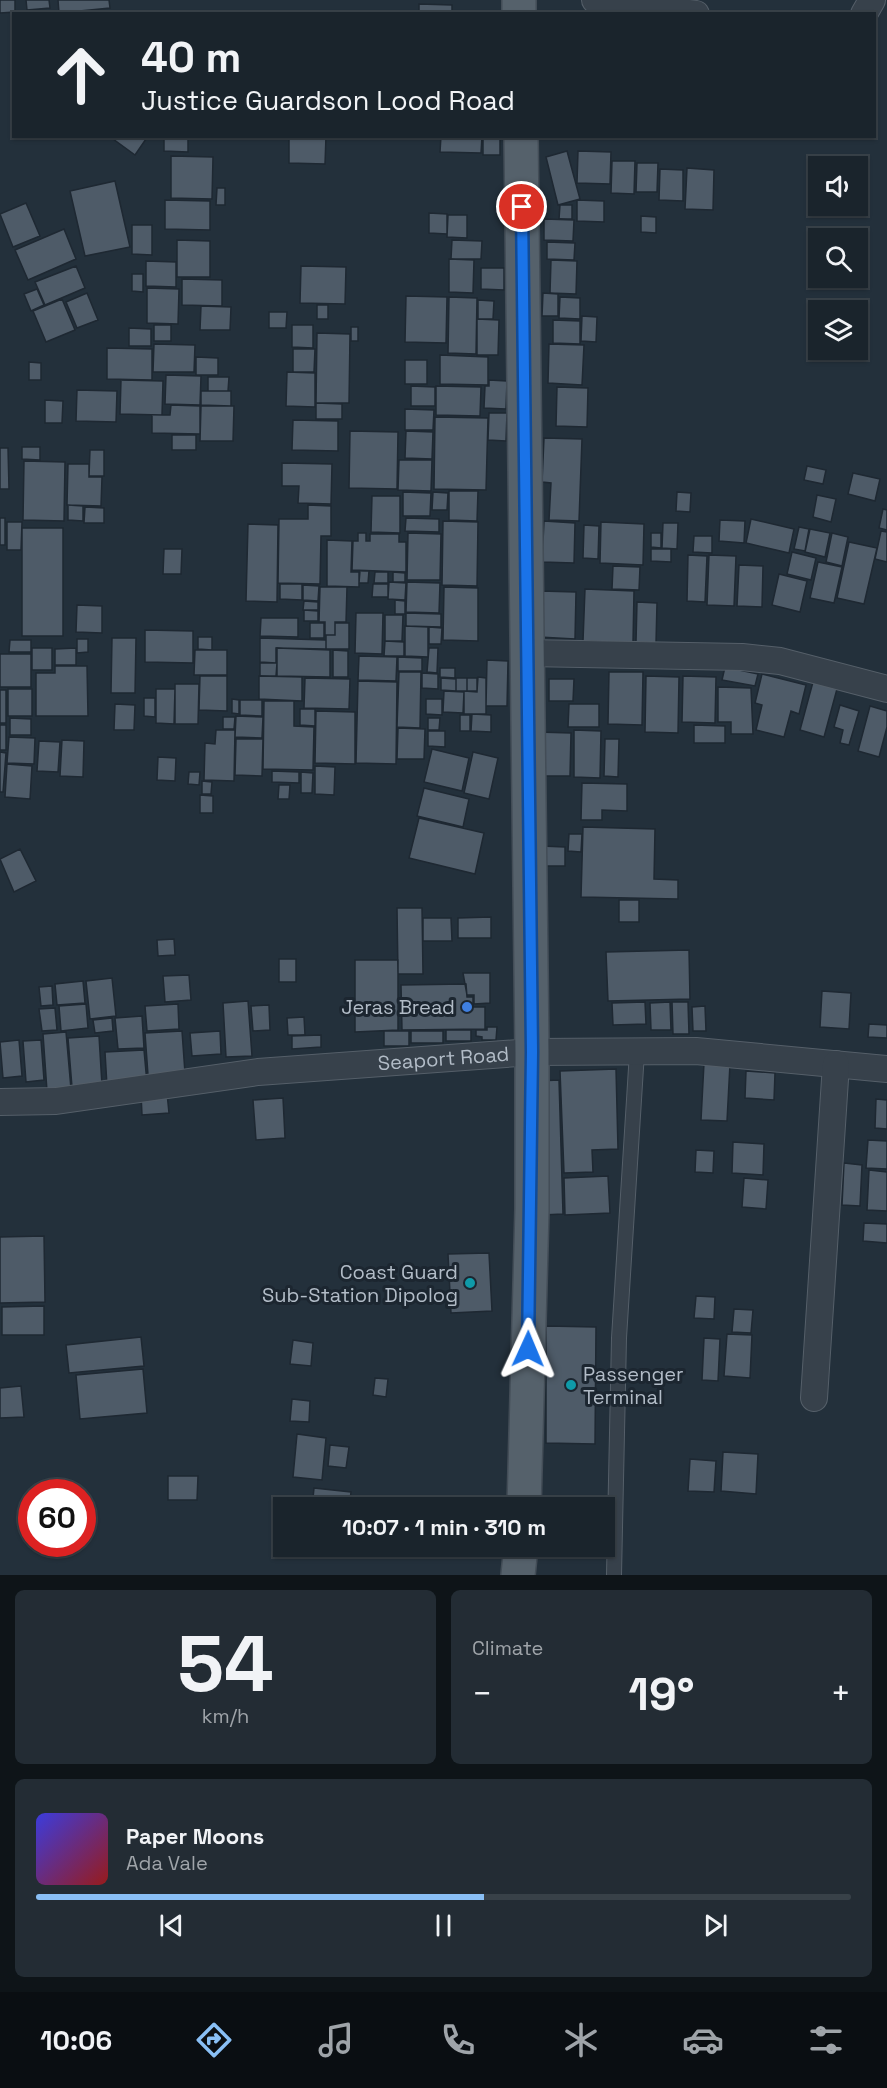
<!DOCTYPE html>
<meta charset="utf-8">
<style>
:root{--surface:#1a242c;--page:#232c34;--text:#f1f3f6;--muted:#9fa4a9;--line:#384148;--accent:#89bff5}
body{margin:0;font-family:"Space Grotesk",sans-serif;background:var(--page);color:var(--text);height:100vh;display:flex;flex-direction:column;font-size:22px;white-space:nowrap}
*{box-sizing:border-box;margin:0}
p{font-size:20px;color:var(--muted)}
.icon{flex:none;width:33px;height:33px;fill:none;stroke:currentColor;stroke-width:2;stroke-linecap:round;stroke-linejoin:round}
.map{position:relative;height:1575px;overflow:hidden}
.side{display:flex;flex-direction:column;gap:15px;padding:15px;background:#0e1418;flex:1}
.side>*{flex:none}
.banner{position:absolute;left:12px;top:12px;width:864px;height:126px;border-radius:0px;box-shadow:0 2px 4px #0004,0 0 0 2px var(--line);background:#1a242c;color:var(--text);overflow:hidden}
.fabs{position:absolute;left:808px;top:156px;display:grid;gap:12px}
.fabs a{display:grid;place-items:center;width:60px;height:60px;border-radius:0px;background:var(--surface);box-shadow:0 2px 4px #0004,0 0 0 2px var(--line);font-size:30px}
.speed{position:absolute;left:18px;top:1479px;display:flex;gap:12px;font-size:30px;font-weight:700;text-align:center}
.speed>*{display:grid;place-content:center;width:78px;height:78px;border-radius:50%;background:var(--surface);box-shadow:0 2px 4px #0004,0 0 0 2px var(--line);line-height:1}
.speed .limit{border:9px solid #d22;background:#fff;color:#111}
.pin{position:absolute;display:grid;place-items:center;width:51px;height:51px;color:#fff;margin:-26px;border:3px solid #fff;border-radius:50%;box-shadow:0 2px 6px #0007}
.me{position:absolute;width:66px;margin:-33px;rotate:1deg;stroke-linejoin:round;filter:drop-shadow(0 0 4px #0008)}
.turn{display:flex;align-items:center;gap:21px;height:126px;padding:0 30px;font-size:27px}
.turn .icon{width:78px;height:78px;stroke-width:2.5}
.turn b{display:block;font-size:42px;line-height:51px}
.big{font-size:45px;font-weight:700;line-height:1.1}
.side .card{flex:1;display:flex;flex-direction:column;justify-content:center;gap:9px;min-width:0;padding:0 21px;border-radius:9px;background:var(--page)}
.side .dial{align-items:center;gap:0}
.dial b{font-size:78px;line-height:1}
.song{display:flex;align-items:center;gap:18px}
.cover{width:72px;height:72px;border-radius:9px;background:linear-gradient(135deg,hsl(240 70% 55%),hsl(0 70% 35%))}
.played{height:6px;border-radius:3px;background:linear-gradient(90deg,var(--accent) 55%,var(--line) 55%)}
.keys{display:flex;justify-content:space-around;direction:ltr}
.heat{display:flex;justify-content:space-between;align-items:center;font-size:33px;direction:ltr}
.side .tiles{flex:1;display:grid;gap:15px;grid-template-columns:1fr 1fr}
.card:last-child{grid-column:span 2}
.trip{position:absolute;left:273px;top:1497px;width:342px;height:60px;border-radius:0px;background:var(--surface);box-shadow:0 2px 4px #0004,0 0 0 2px var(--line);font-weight:700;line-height:60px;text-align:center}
.tab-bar{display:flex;height:96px;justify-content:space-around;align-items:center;background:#0a0e12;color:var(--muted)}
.tab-bar .icon{width:42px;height:42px}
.tab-bar .active{color:var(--accent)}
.tab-bar b{font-size:27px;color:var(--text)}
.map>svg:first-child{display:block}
</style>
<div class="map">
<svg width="887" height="1575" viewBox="0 0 887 1575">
<rect width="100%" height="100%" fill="#23303b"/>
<path fill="#4e5b68" stroke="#1e2832" stroke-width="1.5" d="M0 0H15V12L0 13Z
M26 0H49L50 8 27 10Z
M58 0H109L110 8 59 13Z
M419 4 452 5V14H419Z
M109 136H143L146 139 135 155Z
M164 136H188V152L164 151Z
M289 136H326L325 164 289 163Z
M441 136H482L481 153 440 152Z
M483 138H500V155H483Z
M567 151 580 199 558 205 546 157Z
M578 151 611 152 610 184 577 183Z
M171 156 213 157 212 199 171 198Z
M612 161H635L634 194 611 193Z
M637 163H658L657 192H636Z
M687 168 714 170 713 210 685 209Z
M660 169 683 170V201L659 200Z
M115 181 130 247 85 256 70 191Z
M217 188H225V205H216Z
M165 200 210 201V230L165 229Z
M577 200 604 201V222L577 221Z
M26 203 40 236 13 247 0 214Z
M560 205H572V219H559Z
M429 213 447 214V234L429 233Z
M448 215H467V238L447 237Z
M641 216 656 217V233L641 232Z
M544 219 574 220 573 241 544 240Z
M132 225H152V255L132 254Z
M64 229 76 259 28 280 15 250Z
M177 240 210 241V277H177Z
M452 240 482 241 481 259H451Z
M547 242 575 243 574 260 547 259Z
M449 259 474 260 473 293 449 292Z
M551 260 577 261 576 294 550 293Z
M146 261 176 262V287L146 286Z
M76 266 85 288 45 305 35 282Z
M301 266 346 267 345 304 300 303Z
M481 268H504V290L481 289Z
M132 274H143V292L132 291Z
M182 279 222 280V306L182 305Z
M147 288 179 289 178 324 147 323Z
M37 289 44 305 31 311 24 294Z
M87 293 98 320 77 328 66 302Z
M543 293 558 294V316H542Z
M406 296 447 297 446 343 405 342Z
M449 297 477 298 476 354 448 353Z
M560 297 580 298V319L559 318Z
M62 299 75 330 46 342 33 311Z
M478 300 494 301 493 319H478Z
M317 305H328V319H317Z
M201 306 231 307 230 330H200Z
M269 312H287L286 328H269Z
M582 316 597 317 596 342 581 341Z
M477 319 499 320 498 355H477Z
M553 320 580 321V344L553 343Z
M154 325H171V341H154Z
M292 325H313V348L292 347Z
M351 327H358V341H351Z
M129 328 151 329V346H129Z
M317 333 350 334 349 403H316Z
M154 344 195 345 194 372H153Z
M549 344 584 345 582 385 548 383Z
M107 348 152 349V380L107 379Z
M293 349H315L314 372H293Z
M440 355 488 357V385L440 384Z
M196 357 218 358V375H196Z
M405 360H427V384H405Z
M29 362 41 363V380H29Z
M287 372 315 373V407L286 406Z
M166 375 201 376 200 405 165 404Z
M208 377H229L228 391H208Z
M121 380 163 381 162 415 120 414Z
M489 380 507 381 506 409 484 408 485 386H489Z
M411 386 435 387V406H411Z
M436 386 481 387 480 416 436 415Z
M557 387 588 388 587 427 556 426Z
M77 390 117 391 116 422 76 421Z
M201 391H231V406L201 405Z
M45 400 63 401 62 423H45Z
M316 403 342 404V419H316Z
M171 405 200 406V434L152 433V415H170Z
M201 406H234L233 441H200Z
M405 409 434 410 433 430H405Z
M489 413H507L506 441 488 440Z
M435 417 488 418 486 490 434 489Z
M293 420 338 421V451L292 450Z
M350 431 398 432 397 489 349 488Z
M406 431 433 432 432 459 405 458Z
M172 435H196V450H172Z
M544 438 582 439 579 521 549 520 551 483 542 482Z
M22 447H40V460L22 459Z
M0 448H8L9 489H0Z
M90 450H104V476H89Z
M399 460H432L431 491 398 490Z
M24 461 65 462 64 521 23 520Z
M282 463 332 464 331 504 298 503 299 486H282Z
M68 464H89V477H102L101 506 67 505Z
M807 466 826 470 823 484 804 480Z
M853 473 880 479 875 501 848 494Z
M449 491H478L477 521 449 520Z
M403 492 431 493 430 516H403Z
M433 492 448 493 447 510H432Z
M677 492 691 493 690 512 676 511Z
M817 495 836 499 831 522 813 517Z
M372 496H400V533L371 532Z
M68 505 83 506V521L68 520Z
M308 505 331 506V536H321L320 584 278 583 279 519H308Z
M85 507 104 508V523H84Z
M883 509 887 510V530L879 528Z
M0 518H5V545H0Z
M406 518 439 519V532L405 531Z
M751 519 794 529 789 553 746 543Z
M720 520 745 521 744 543 719 541Z
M443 521 478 522 477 586 442 585Z
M544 521 575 523 574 563 542 562Z
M7 522H22L21 550H7Z
M601 522 644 524 643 565 600 563Z
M663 523H678L677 549 662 548Z
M248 524 278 525 277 602 246 601Z
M584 525 599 526 598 559 583 558Z
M799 527 809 529 805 551 794 549Z
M22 528H63V636H22Z
M810 529 830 533 825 557 805 552Z
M881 531 887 532V562L875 559Z
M358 533H366V541H370V534H399V542H406V572L352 570 353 541H358Z
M408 533 441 534 440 580H407Z
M651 533H661V548L651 547Z
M832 533 848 537 842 566 826 562Z
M694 536H712V553L693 552Z
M327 540 352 541 351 572H359V587L327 586Z
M849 542 877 548 864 604 837 598Z
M164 549H182L181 574H163Z
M651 549H671V562L651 561Z
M792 552 816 558 811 580 787 574Z
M688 555 707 556 705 602 687 601Z
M709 555 736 556 734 606 707 605Z
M818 562 842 567 834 603 810 598Z
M739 565 763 566 762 607 737 606Z
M613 566 640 567 639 590 612 589Z
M360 571H369L368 583H359Z
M375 572H388V583H374Z
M393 572 405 573V582H393Z
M779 574 807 581 800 612 772 605Z
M389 582 406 583 405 600 388 599Z
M407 582 440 583 439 613 406 612Z
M280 584H302V600L280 599Z
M373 584H388V597H372Z
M303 585 319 586 318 601 303 600Z
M320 587H347L346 622H335V635H325V622H319Z
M444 587 478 588V641L443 640Z
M585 589 634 591 633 643 583 641Z
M540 591 576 592 575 639 539 637Z
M395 600 405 601V614H395Z
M304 601 318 602V610H303Z
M637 602 657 603 656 643 636 642Z
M77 605 102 606V633L76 632Z
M304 610 318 611V621H304Z
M356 613H383L382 654 355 653Z
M406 613 441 614V627L406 626Z
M385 615H403L402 641H385Z
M261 618H298V637L260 636Z
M310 623H324V638H310Z
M335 623H349V649H326V635H335Z
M405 626 428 627V657L405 656Z
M429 627 442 628 441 644H429Z
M145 630 193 631V663L145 662Z
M198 637H212V650L198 649Z
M112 638H136L135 693H111Z
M260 638 326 640V649L276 648V663L260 662Z
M77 639H88V652L77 653Z
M10 640H31V652H9Z
M385 641 404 642V656H384Z
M32 648H52V670H32Z
M76 648V665H55V649Z
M277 648 330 650V677L277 676Z
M429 648H438L437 673 427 672Z
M195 650H227V675H194Z
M333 650 348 651V677H333Z
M0 654H31V687H0Z
M359 656 397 657 396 681 358 680Z
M398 657 422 658V671H398Z
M487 660 508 661 507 706H486Z
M260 663H277L276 676H260Z
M55 666H87L88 716H36V673H55Z
M725 667 758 674 755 686 722 680Z
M440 668H455V678L440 677Z
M399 672H421L420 728 397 727Z
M609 672H643L642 725 608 724Z
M422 673 438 674V689L422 688Z
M762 674 806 685 799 714 791 711 784 737 756 730 762 705 755 703Z
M200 676H227V711L199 710Z
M259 676 302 677V701L259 699Z
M646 676 679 677 678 733 645 732Z
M683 676 716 677 715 723 682 722Z
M478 677 486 678V714H464V691L477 692Z
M305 678 350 679 349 709 304 708Z
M441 678 456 679V691L441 690Z
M456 678H467V691H456Z
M467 678H477V691H467Z
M549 679H574L573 701H549Z
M358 681 397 682 396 764 356 763Z
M813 682 837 689 824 737 800 730Z
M175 684H199L198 724H175Z
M718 687 751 688 753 734H731V722H718Z
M8 689H32V716H8Z
M156 689H175L174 724 156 723Z
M0 690H6V723H0Z
M444 691 464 692 463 713 443 712Z
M144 698H155V717L144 716Z
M232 699 239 700V714L232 713Z
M426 699H442V715L426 714Z
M240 700H262V716L240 715Z
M264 701H294V726L314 727 313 770 263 769Z
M115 704 135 705 134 730H114Z
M569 704H599V727H568Z
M840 705 859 711 849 745 840 743 843 730 834 727Z
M870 706 887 711V727L879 757 858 751Z
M300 709H315V726L300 725Z
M316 711 355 712V764L315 763Z
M472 714 491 715V732L471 731Z
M460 715H470V731H460Z
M236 716 263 717 262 738 235 737Z
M223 717H235L234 729H223Z
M10 718 31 719V735H10Z
M428 718H440L439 730H428Z
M0 725H6V750H0Z
M694 725 725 726V743H694Z
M398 728 425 729 424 759H397Z
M216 730H235L234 781 204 780 205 743 215 744Z
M574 730 601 731 600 778 574 777Z
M428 731H445V747L428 746Z
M537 732 571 733 570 776H537Z
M9 737 35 738 34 764 7 763Z
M236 739H263L262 776 235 775Z
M605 739H619L618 777 604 776Z
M62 740 84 741 83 777 60 776Z
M39 741 60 742 58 772 37 771Z
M432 749 469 758 462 791 424 782Z
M0 752 6 753 3 792H0Z
M473 752 498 758 489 799 464 793Z
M158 757 176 758 175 781 157 780Z
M7 764 32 766 30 799 5 797Z
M315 766 335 767 334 795 315 794Z
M272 771 299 772V783L272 782Z
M189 772H200L199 785 188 784Z
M301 772 313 773 312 793H301Z
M202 781 212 782 211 794H202Z
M582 783 627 784V811L602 810V820H581Z
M279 785H290L289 799H278Z
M424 788 469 799 463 827 417 816Z
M200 795 213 796V813H200Z
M419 818 484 833 475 874 409 858Z
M583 827 655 829 654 879 678 880V899L581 897Z
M569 834H582L581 852 568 851Z
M541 846 565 847V866H540Z
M20 849 36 881 14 892 0 859Z
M619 900H639V922H619Z
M397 908H422L423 974H398Z
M491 917V938H458V918Z
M423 918H451L452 941H423Z
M174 939 175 955 158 956 157 940Z
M689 950 690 999 608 1001 606 952Z
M279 959H296V982H279Z
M355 960H398V1030L355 1032Z
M463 973H490V1003L474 1004V995H467Z
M189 975 191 1000 165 1002 163 976Z
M112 978 116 1016 90 1019 86 981Z
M83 981 85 1003 57 1005 55 984Z
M466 984 467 997H473V1007H485V1029L402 1030 401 985Z
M52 986 53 1005 41 1006 39 987Z
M822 991 851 993 849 1029 820 1027Z
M248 1001 252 1056 226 1057 223 1003Z
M645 1002 646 1024 613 1025 612 1003Z
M670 1002 671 1030H651L650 1003Z
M672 1002H688L689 1034H673Z
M86 1004 88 1028 61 1031 59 1006Z
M178 1004 179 1029 147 1031 145 1006Z
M269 1005 270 1030 253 1031 251 1006Z
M705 1006 706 1031H693L692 1007Z
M55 1008 57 1030 42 1031 39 1009Z
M142 1016 144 1048 118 1049 115 1018Z
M304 1017 305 1035H288L287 1018Z
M112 1018 113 1031 95 1033 93 1020Z
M869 1024 887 1025V1038L868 1037Z
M487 1027H497L496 1040H482V1037L476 1036V1030H487Z
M446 1030H471V1041H446Z
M182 1031 185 1073 148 1075 145 1033Z
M220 1031 221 1054 192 1056 190 1033Z
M384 1031H409V1046H384Z
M411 1031H443V1043H411Z
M66 1032 71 1089 47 1091 43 1034Z
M321 1035V1047L292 1049V1036Z
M99 1036 102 1085 72 1087 68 1038Z
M19 1040 22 1076 3 1078 0 1042Z
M41 1040 44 1080 26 1082 23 1041Z
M144 1050 147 1083 107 1086 105 1052Z
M704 1063 730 1064 727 1121 701 1120Z
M616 1069 618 1149 592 1150 593 1172 564 1173 560 1071Z
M746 1071 775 1073 774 1100 745 1098Z
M559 1080 563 1214 542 1215 537 1081Z
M167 1093 169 1113 142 1115 141 1094Z
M283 1098 285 1138 256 1140 253 1100Z
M876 1099 887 1100V1129L875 1128Z
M868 1140 887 1141V1169L866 1168Z
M733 1142 764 1144 763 1175 732 1173Z
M696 1150 714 1151 713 1173 695 1172Z
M844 1163 862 1165 860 1206 842 1205Z
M869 1170 887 1172V1211L867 1210Z
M608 1176 610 1213 565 1215 564 1178Z
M744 1178 768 1180 766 1209 742 1207Z
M864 1223 887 1224V1243L863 1241Z
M44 1236 45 1302 0 1303V1237Z
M489 1253 492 1311 451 1313 448 1254Z
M696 1296 715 1297 714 1319 694 1318Z
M44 1306V1335H2V1307Z
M734 1309 753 1310 751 1333 732 1332Z
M546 1326 596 1327 595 1444 546 1443Z
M727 1334 752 1335 750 1378 724 1376Z
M141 1337 144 1366 69 1373 66 1345Z
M704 1338 720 1339 718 1381 702 1380Z
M293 1340 313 1343 311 1366 290 1364Z
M143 1369 147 1413 80 1419 76 1375Z
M375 1378 388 1379 386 1397 373 1395Z
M21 1386 24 1417 0 1418V1388Z
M292 1399 310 1401 309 1422 290 1421Z
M297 1434 326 1438 322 1480 293 1477Z
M330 1445 349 1447 346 1468 328 1466Z
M723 1452 758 1454 756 1494 721 1491Z
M690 1459 716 1461 714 1492 688 1491Z
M168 1476H198L197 1500H168Z
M314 1488 351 1492 349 1508H312Z"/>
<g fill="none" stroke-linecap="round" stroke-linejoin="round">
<g stroke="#555f69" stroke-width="16">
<path id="lane" d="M614 1575 619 1338 637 1052"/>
</g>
<g stroke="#555f69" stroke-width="28">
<g id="street">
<path d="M595 0 696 14"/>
<path d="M864 14 872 0"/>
<path d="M527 653 742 657 780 661 887 689"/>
<path id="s1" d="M0 1102 56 1101 258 1072 532 1052 696 1051 887 1069"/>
<path d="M814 1398 836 1064"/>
</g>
</g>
<g stroke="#434d57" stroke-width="36">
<path id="primary" d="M519 0V14
M521 136 532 1052V1209L524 1508
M518 1575 521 1546"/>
</g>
<use href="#lane" stroke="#37414b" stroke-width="14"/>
<use href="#street" stroke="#37414b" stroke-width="26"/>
<use href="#primary" stroke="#55616b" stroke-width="33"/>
</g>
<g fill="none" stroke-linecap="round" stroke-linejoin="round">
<g stroke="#114b97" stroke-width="15">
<path id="route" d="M522 207 532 1052 528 1349"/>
</g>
<use href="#route" stroke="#1a73e8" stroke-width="10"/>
</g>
<circle fill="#3f7fe0" stroke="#1c2630" stroke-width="2" cx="467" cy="1007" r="6"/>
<g fill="#0f9aa8" stroke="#1c2630" stroke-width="2">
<circle cx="470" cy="1283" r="6"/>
<circle cx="571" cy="1385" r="6"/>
</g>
<g text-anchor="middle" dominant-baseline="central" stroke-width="6" stroke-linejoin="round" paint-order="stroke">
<g font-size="20" fill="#b2bcc7" stroke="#1c2630" text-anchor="end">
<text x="455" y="1007">Jeras Bread</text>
<text x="458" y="1272">Coast Guard<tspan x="458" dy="23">Sub-Station Dipolog</tspan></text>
<text x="583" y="1374" text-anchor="start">Passenger<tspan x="583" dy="23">Terminal</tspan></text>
</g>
<g font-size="20" fill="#b2bcc7" stroke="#1c2630">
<text stroke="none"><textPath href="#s1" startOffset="446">Seaport Road</textPath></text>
</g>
</g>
</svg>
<div class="fabs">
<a><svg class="icon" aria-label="sound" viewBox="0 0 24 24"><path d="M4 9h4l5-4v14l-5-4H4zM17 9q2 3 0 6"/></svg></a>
<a><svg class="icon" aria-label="search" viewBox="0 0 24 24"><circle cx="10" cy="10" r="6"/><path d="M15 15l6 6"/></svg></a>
<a><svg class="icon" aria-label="layers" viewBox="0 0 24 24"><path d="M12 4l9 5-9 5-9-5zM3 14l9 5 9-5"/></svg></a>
</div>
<div class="speed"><div class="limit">60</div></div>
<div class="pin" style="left:522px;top:207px;background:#d93025"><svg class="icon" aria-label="arrive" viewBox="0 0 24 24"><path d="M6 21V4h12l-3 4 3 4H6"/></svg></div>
<svg class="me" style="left:528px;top:1349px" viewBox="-20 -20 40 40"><path d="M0-17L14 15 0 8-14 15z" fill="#1a73e8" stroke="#fff" stroke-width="4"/></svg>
<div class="trip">10:07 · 1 min · 310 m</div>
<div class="banner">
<div class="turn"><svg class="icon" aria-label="ahead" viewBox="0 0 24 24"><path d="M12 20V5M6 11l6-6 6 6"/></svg><div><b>40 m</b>Justice Guardson Lood Road</div></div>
</div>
</div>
<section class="side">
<div class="tiles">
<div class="card dial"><b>54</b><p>km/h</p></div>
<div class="card"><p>Climate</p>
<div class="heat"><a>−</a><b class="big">19°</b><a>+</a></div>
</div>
<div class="card">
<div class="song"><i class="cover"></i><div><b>Paper Moons</b><p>Ada Vale</p></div></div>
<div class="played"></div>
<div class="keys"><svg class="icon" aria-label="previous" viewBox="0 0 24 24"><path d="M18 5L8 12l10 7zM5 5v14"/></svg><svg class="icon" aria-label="pause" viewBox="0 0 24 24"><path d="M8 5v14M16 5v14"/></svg><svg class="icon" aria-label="next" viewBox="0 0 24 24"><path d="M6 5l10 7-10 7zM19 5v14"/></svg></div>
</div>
</div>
</section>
<nav class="tab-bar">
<b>10:06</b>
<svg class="icon active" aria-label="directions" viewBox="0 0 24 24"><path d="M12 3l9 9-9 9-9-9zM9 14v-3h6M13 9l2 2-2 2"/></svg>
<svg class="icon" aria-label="music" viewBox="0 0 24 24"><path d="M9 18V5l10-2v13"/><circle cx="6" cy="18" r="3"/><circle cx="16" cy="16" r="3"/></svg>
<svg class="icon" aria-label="phone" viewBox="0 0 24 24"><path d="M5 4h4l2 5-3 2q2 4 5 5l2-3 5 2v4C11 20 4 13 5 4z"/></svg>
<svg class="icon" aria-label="climate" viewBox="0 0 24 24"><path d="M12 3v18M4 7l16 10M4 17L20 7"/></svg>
<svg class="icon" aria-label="car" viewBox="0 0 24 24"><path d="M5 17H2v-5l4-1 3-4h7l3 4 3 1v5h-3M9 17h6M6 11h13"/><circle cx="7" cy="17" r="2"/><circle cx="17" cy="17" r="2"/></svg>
<svg class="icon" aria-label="filters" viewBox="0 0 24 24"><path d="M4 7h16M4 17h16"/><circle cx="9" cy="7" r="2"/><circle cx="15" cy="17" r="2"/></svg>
</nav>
